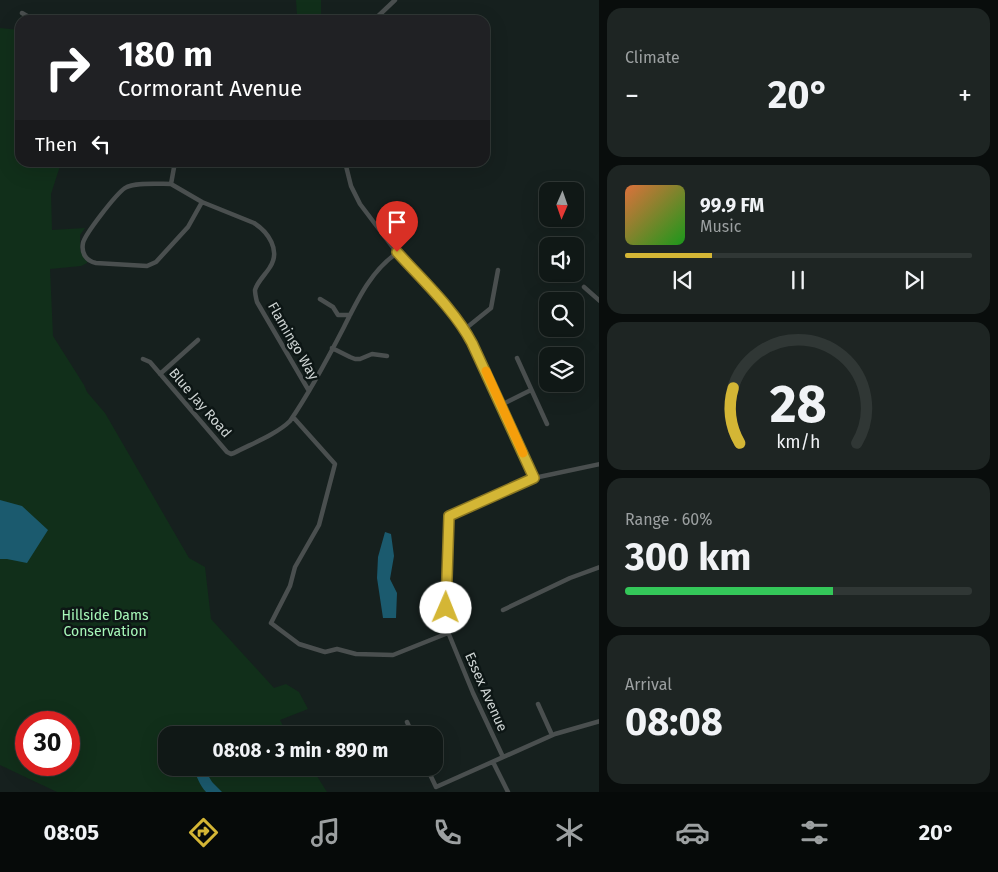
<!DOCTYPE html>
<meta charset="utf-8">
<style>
:root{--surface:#101816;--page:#1e2523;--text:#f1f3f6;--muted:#9ca0a1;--line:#303735;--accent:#d4b635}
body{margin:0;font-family:"Fira Sans",sans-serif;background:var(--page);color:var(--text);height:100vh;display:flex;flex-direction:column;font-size:19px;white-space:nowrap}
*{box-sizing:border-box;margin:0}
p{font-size:16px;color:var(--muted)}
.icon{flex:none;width:28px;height:28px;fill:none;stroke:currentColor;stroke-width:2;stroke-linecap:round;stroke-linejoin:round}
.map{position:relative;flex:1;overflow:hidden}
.details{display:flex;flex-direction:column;gap:8px;padding:8px;background:#090d0c;width:399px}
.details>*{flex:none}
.hud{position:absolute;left:15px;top:15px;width:475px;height:152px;border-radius:15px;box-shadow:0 5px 20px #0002,0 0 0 1px var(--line);background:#202124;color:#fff;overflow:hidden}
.needle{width:32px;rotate:182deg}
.tools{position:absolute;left:539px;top:182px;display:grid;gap:10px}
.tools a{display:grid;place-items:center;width:45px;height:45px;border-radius:10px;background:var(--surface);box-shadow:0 5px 20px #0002,0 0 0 1px var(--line);font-size:25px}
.speed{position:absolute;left:15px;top:711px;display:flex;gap:10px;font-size:25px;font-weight:700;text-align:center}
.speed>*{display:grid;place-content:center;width:65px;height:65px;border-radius:50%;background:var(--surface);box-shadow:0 5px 20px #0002,0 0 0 1px var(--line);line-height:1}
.speed .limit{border:8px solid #d22;background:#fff;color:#111}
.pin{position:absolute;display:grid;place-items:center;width:42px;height:42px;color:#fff;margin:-51px -21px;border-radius:50% 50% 50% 0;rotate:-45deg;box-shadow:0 0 5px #0007}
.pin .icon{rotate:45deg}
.me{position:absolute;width:55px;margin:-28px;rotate:1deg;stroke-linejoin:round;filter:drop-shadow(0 0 4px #0008)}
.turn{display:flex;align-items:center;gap:18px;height:105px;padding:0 20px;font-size:22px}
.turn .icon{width:65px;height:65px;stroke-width:2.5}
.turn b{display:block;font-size:35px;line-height:42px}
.then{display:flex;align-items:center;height:48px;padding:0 20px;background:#0003;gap:10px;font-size:19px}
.big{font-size:38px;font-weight:700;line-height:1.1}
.details .tile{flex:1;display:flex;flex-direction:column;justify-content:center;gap:8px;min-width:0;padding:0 18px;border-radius:15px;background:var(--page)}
.details .dial{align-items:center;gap:0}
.dial svg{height:130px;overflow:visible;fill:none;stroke:var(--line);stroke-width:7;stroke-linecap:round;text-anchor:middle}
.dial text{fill:var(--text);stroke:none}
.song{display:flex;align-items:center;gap:15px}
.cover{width:60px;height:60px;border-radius:8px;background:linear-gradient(135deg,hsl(20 70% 55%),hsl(120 70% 35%))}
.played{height:5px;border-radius:2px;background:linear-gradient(90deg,var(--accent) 25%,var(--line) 25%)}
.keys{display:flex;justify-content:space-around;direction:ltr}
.heat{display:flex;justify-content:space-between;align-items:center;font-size:28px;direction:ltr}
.charge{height:8px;border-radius:4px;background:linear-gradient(90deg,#34c759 60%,var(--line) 0)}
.trip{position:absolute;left:158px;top:726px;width:285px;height:50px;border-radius:15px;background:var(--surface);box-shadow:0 5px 20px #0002,0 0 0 1px var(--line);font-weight:700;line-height:50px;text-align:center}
.tab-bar{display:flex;height:80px;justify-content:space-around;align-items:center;background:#060a09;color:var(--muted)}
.tab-bar .icon{width:35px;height:35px}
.tab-bar .selected{color:var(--accent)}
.tab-bar b{font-size:22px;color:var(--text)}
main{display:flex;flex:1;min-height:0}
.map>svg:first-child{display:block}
</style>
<main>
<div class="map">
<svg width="600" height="792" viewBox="0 0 600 792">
<rect width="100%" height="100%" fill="#16201e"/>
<path fill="#112f1a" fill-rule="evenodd" d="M296 0H321V14L297 15Z
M0 28 20 30V162L61 163 51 194 52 230 85 228 80 235V250L85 260 87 261V263L81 266 50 269 53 336 84 385 87 392 105 413 189 558 205 567 211 619 274 688 286 684 299 692 308 709 280 720 288 735H166V768H322L324 769 315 773 327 792H57L0 765ZM26 722H69V765H26Z"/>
<path fill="#1b5a6e" d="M0 500 22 506 48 530 27 563 7 559H0Z
M385 532 391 534 394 556 390 579 397 593 396 618H383L377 578 378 557Z
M192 768C208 767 205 772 213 783 216 786 219 789 222 792H206C199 785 197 775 192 768Z"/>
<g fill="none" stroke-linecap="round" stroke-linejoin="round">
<path stroke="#4a4f4f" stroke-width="4.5" d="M22 13 34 20
M374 20 395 0
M345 162 351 186 360 204 397 253 435 293 465 329 473 343 534 478
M171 184 202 202 188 227 156 262 147 266 96 263C86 261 81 253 83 243 85 234 116 194 125 188 134 182 159 184 171 184Z
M171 184 175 162
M202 202 254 223C268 232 281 250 270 267 266 274 257 282 255 290 255 294 256 298 257 302L309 391
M584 287 600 301
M320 299 333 307 338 315H350
M465 329 491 308 498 270
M332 348 350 357 355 359H360L372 354 387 356
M517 358 547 424
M143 359 150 362 227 452 231 454 234 453C251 444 277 434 290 421 310 392 328 358 344 327 358 299 371 271 397 253
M160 374 198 340
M501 405 531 390
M293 417 335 464 319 525 295 567 290 586 271 623 299 644 325 652 337 649 356 654 393 655 448 633
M503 610 570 578 600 567
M538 704 552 735
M407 722 413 735
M503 757 473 693 448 632 446 608 449 516 534 478 600 464
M493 762 508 792
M427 768 436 787
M436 787 555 734 600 721"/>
</g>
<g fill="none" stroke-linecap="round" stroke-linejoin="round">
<g stroke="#8a7622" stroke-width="12">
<path id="route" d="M397 252C423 281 454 309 472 343L534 478 449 516 446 608"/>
</g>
<use href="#route" stroke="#d4b635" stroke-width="9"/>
<path stroke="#f59e0b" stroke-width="9" d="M486 371 523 453"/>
</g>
<g text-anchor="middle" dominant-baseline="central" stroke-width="5" stroke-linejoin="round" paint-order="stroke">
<g font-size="14" fill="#ced4d3" stroke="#0d1615">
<text transform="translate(293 341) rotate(60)">Flamingo Way</text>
<text transform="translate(200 403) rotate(49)">Blue Jay Road</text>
<text transform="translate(486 692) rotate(66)">Essex Avenue</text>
</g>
<g font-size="14" fill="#a7f8b9" stroke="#0d1615">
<text x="105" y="615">Hillside Dams<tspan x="105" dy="16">Conservation</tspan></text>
</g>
</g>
</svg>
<div class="tools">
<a><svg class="needle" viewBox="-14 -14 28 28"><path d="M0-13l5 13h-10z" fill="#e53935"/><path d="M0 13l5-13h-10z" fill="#9ca0a1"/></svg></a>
<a><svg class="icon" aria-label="sound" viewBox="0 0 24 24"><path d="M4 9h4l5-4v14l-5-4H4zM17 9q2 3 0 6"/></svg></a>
<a><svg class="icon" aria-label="search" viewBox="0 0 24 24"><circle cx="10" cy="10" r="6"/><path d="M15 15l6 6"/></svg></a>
<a><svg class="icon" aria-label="layers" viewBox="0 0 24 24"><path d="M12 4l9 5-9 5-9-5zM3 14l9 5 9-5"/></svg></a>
</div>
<div class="speed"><div class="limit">30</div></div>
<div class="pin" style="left:397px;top:252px;background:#d93025"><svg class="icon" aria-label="arrive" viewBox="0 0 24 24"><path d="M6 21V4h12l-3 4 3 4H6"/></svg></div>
<svg class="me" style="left:446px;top:608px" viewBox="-20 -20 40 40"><circle r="19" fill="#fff"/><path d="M0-13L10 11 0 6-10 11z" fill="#d4b635"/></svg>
<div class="trip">08:08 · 3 min · 890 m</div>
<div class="hud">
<div class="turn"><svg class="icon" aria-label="right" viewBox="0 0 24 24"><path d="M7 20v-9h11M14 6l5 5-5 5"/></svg><div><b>180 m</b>Cormorant Avenue</div></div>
<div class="then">Then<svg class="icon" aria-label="left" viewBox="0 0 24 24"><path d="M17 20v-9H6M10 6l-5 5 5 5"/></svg></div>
</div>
</div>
<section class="details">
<div class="tile"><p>Climate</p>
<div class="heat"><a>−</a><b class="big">20°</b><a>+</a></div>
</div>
<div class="tile">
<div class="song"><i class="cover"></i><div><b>99.9 FM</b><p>Music</p></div></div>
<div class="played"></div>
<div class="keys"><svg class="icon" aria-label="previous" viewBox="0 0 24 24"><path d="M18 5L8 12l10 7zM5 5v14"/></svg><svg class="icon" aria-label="pause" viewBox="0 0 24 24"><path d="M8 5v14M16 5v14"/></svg><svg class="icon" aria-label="next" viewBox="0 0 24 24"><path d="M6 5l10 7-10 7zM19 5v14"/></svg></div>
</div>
<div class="tile dial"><svg viewBox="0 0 100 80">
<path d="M14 69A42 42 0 1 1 86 69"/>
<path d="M14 69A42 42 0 0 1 10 35" stroke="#d4b635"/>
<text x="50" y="56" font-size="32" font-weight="700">28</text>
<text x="50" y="72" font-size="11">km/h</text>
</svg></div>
<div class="tile"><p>Range · 60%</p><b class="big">300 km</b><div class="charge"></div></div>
<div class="tile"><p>Arrival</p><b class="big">08:08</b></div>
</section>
</main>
<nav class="tab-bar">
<b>08:05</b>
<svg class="icon selected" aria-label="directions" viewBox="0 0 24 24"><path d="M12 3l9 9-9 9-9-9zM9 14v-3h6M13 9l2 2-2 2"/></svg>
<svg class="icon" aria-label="music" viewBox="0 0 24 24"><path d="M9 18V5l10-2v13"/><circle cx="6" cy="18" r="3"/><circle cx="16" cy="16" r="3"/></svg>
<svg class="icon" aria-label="phone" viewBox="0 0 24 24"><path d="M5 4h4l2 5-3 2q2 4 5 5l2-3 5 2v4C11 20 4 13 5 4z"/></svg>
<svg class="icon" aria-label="climate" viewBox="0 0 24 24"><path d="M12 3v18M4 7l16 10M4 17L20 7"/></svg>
<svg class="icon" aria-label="car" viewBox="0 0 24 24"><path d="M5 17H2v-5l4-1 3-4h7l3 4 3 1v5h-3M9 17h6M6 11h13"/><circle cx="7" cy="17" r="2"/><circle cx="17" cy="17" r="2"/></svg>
<svg class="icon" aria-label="filters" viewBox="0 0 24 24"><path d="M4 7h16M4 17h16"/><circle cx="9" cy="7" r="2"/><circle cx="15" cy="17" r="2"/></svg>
<b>20°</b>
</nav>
